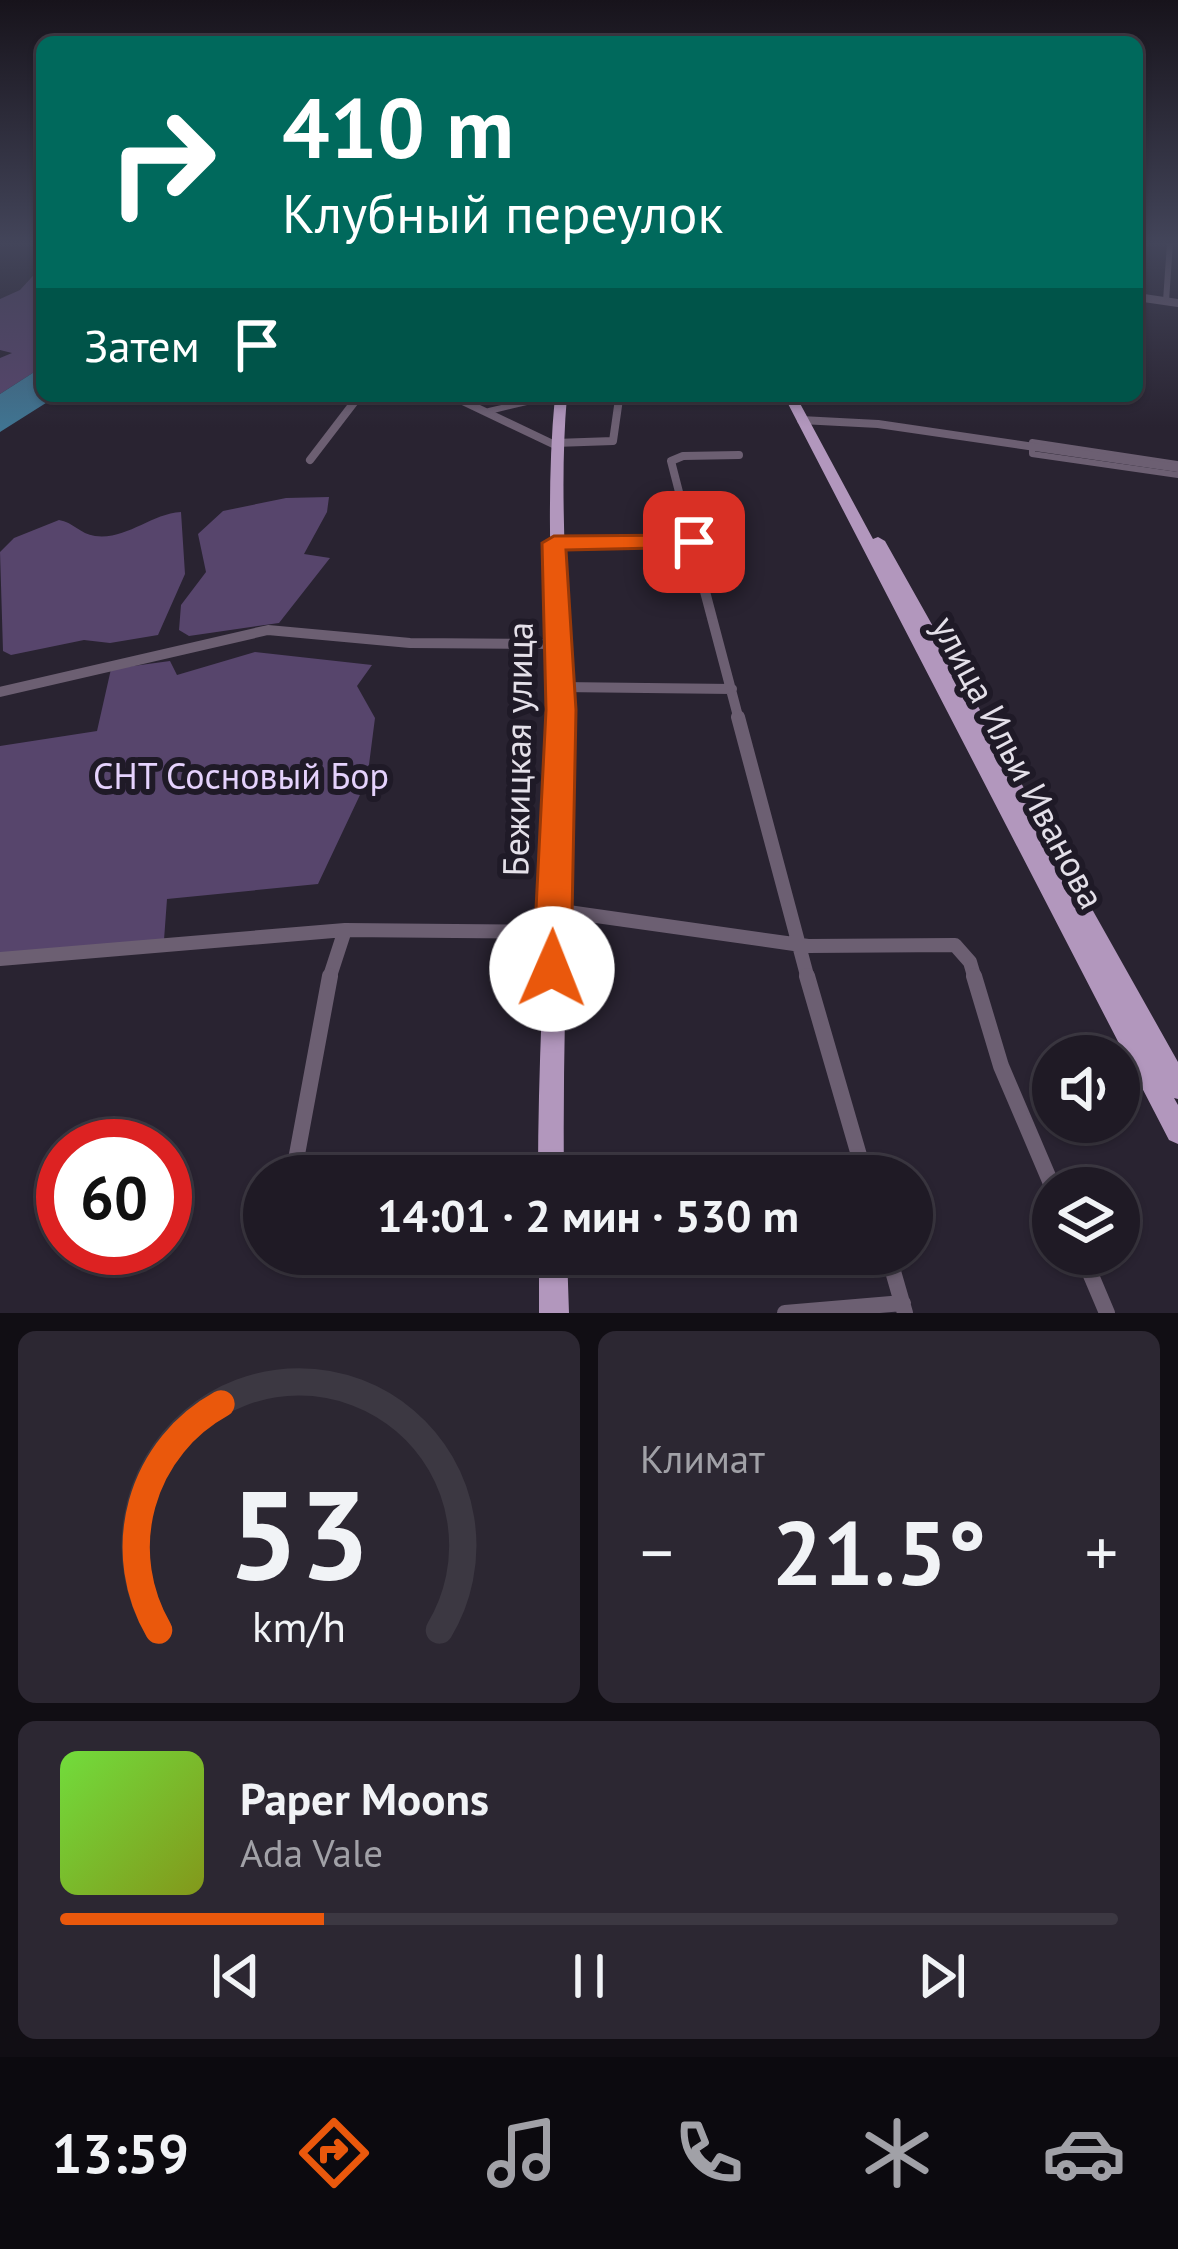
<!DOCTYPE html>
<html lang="ru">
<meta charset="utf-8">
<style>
:root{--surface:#1f1a25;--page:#2c2732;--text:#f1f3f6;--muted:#a1a1a7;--line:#3c3842;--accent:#ea580c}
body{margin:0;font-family:"PT Sans",sans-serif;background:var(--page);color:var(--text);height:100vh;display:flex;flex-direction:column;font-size:45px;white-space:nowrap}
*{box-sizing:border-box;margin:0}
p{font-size:39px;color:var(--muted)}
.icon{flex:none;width:66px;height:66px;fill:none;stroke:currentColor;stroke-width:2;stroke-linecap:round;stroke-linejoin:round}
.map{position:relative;height:1313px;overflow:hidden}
.sheet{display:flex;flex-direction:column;gap:18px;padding:18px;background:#110e14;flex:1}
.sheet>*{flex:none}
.banner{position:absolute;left:36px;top:36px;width:1107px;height:366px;border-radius:18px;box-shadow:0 3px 9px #0004,0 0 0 3px var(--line);background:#00695c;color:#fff;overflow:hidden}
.buttons{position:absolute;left:1032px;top:1035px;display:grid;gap:24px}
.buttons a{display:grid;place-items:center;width:108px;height:108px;border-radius:50%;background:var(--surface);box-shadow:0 3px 9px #0004,0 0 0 3px var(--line);font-size:60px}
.speed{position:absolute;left:36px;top:1119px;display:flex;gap:24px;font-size:60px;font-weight:700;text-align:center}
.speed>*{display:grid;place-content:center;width:156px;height:156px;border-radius:50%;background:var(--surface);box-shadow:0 3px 9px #0004,0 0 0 3px var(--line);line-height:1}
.speed .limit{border:18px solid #d22;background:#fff;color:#111}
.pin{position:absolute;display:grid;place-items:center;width:102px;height:102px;color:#fff;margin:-51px;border-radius:24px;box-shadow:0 6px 18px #0006}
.me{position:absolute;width:132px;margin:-66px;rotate:1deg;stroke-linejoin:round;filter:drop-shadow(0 0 9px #0008)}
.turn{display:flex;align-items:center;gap:42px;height:252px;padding:0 48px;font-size:54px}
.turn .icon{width:156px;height:156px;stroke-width:2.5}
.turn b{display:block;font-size:84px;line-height:102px}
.then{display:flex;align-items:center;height:114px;padding:0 48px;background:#0003;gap:24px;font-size:45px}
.big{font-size:90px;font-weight:600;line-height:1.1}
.sheet .tile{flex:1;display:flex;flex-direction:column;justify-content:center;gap:18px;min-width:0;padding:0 42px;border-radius:18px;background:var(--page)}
.sheet .dial{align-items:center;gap:0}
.dial svg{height:312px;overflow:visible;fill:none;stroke:var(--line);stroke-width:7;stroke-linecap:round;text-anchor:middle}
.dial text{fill:var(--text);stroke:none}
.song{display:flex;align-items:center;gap:36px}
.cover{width:144px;height:144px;border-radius:18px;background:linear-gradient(135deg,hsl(100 70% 55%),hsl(70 70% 35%))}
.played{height:12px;border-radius:6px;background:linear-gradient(90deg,var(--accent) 25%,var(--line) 25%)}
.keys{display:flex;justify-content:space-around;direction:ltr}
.heat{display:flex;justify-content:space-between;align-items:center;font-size:66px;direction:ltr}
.sheet .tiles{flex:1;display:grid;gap:18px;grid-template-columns:1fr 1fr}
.tile:last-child{grid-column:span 2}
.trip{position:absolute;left:243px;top:1155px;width:690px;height:120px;border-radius:60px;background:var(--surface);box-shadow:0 3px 9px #0004,0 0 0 3px var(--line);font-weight:600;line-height:120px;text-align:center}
.tab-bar{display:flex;height:192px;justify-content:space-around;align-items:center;background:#0c0a0f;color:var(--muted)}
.tab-bar .icon{width:84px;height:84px}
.tab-bar .current{color:var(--accent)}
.tab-bar b{font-size:54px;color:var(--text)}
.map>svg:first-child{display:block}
</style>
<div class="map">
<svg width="1178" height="1313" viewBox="0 0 1178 1313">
<rect width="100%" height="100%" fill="#292331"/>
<path fill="#57456c" d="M42 266V367L0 394V358L12 353 0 350V299L20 290Z
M329 497 327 512 304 554 330 558 279 623 189 636 179 630 181 605 206 572 198 534 223 511 286 498Z
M181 512 185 574 158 635 110 643 84 640 11 655 3 651 0 552 14 538 59 520C73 522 80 534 95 536 127 540 150 514 181 512Z
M255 652 372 665 357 686 375 718 367 780 318 884 167 899 164 940 0 954V746L97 731 111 669 170 661 177 675Z"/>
<path fill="#407491" d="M42 367V396H57L0 432V394Z"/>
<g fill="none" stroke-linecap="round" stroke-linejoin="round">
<path stroke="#6c5f72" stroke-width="6" d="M489 411 552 396
M1177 464 1032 442V454L1178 475"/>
<path stroke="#6c5f72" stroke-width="6" d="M1166 301 1170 243"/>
<path stroke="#6c5f72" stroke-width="8" d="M452 396 555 445
M801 420 878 424 1178 468
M555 443 613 441 619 399
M310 460 359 396
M686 519 671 461 683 456 739 455"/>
<path stroke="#6c5f72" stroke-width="10" d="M685 516 739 720
M553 543 694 542
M561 687 732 689
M0 692 268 630 410 643 560 644"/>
<path stroke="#6c5f72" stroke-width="14" d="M738 717 808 979
M554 910 808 946 955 945 970 962 975 979
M0 959 345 930 553 932
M329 979 345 930"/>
<path stroke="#6c5f72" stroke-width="16" d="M807 976 865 1176
M974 976 1001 1066 1053 1188
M293 1176 330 976
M888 1254 905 1313
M1082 1254 1107 1313
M785 1313 903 1303"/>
<path stroke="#6c5f72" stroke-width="8" d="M1137 297 1178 303"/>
<path fill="#b297bd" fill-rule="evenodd" d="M555 396H567C558 500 569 603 570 708 571 864 562 1020 564 1176H538C538 1020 551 864 552 708 553 603 545 500 555 396Z
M784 396H796L873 539 878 537 885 541 1178 1062V1099L1174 1098 1178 1105V1144L1169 1140Z
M539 1254H567L569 1313H539Z"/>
</g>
<linearGradient id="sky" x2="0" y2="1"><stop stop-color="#17131b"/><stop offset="0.57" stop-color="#43455a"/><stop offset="1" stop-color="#43455a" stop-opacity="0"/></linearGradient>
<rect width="1178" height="427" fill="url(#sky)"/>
<path fill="#ea580c" stroke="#983908" stroke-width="3" d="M694 535 705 542 702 547 566 550 576 710 571 969 566 981 552 985 539 981 533 969 546 710 542 543 554 536Z"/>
<g text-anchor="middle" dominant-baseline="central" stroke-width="12" stroke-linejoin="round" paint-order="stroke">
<g font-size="36" fill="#e4e0e9" stroke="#1f1a27">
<text transform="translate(517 749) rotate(-89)">Бежицкая улица</text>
<text transform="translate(1019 762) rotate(62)">улица Ильи Иванова</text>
</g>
<g font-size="36" fill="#e5d2fd" stroke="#1f1a27">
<text x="241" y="775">СНТ Сосновый Бор</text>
</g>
</g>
</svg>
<div class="buttons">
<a><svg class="icon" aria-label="sound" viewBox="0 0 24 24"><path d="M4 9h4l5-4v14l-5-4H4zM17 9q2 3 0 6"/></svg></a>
<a><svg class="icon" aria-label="layers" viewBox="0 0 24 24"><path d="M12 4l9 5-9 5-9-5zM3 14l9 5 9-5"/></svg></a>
</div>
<div class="speed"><div class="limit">60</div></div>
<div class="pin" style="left:694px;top:542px;background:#d93025"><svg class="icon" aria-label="arrive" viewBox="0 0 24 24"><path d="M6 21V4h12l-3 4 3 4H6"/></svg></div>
<svg class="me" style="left:552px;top:969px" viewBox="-20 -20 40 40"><circle r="19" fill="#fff"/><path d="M0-13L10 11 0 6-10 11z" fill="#ea580c"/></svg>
<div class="trip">14:01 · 2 мин · 530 m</div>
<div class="banner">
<div class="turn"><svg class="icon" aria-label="right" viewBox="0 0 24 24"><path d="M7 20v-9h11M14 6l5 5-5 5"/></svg><div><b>410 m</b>Клубный переулок</div></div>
<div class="then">Затем<svg class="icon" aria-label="arrive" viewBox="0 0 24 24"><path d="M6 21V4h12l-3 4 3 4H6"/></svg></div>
</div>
</div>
<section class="sheet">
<div class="tiles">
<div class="tile dial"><svg viewBox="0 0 100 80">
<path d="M14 69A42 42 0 1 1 86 69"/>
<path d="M14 69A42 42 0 0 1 30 11" stroke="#ea580c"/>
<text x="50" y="56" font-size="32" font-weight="700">53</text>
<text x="50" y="72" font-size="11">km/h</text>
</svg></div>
<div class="tile"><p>Климат</p>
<div class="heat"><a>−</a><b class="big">21.5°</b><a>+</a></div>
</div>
<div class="tile">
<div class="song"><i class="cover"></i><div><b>Paper Moons</b><p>Ada Vale</p></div></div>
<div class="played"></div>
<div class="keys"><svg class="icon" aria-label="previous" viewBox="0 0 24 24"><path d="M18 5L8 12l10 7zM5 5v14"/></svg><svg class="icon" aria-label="pause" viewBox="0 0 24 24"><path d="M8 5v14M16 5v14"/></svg><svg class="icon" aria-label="next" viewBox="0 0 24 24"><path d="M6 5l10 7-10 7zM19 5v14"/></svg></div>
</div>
</div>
</section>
<nav class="tab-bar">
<b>13:59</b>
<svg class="icon current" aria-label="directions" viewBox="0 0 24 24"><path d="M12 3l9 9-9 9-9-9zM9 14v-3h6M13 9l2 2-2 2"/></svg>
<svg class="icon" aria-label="music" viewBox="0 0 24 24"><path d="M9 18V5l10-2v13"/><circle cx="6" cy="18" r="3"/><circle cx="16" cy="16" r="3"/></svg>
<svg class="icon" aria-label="phone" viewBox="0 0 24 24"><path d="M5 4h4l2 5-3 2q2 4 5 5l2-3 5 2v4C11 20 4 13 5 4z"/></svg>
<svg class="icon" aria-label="climate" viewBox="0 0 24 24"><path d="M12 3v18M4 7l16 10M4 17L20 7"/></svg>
<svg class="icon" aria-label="car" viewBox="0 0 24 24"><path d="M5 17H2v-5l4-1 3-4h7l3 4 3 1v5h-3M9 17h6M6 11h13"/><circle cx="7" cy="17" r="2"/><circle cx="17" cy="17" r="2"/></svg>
</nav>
